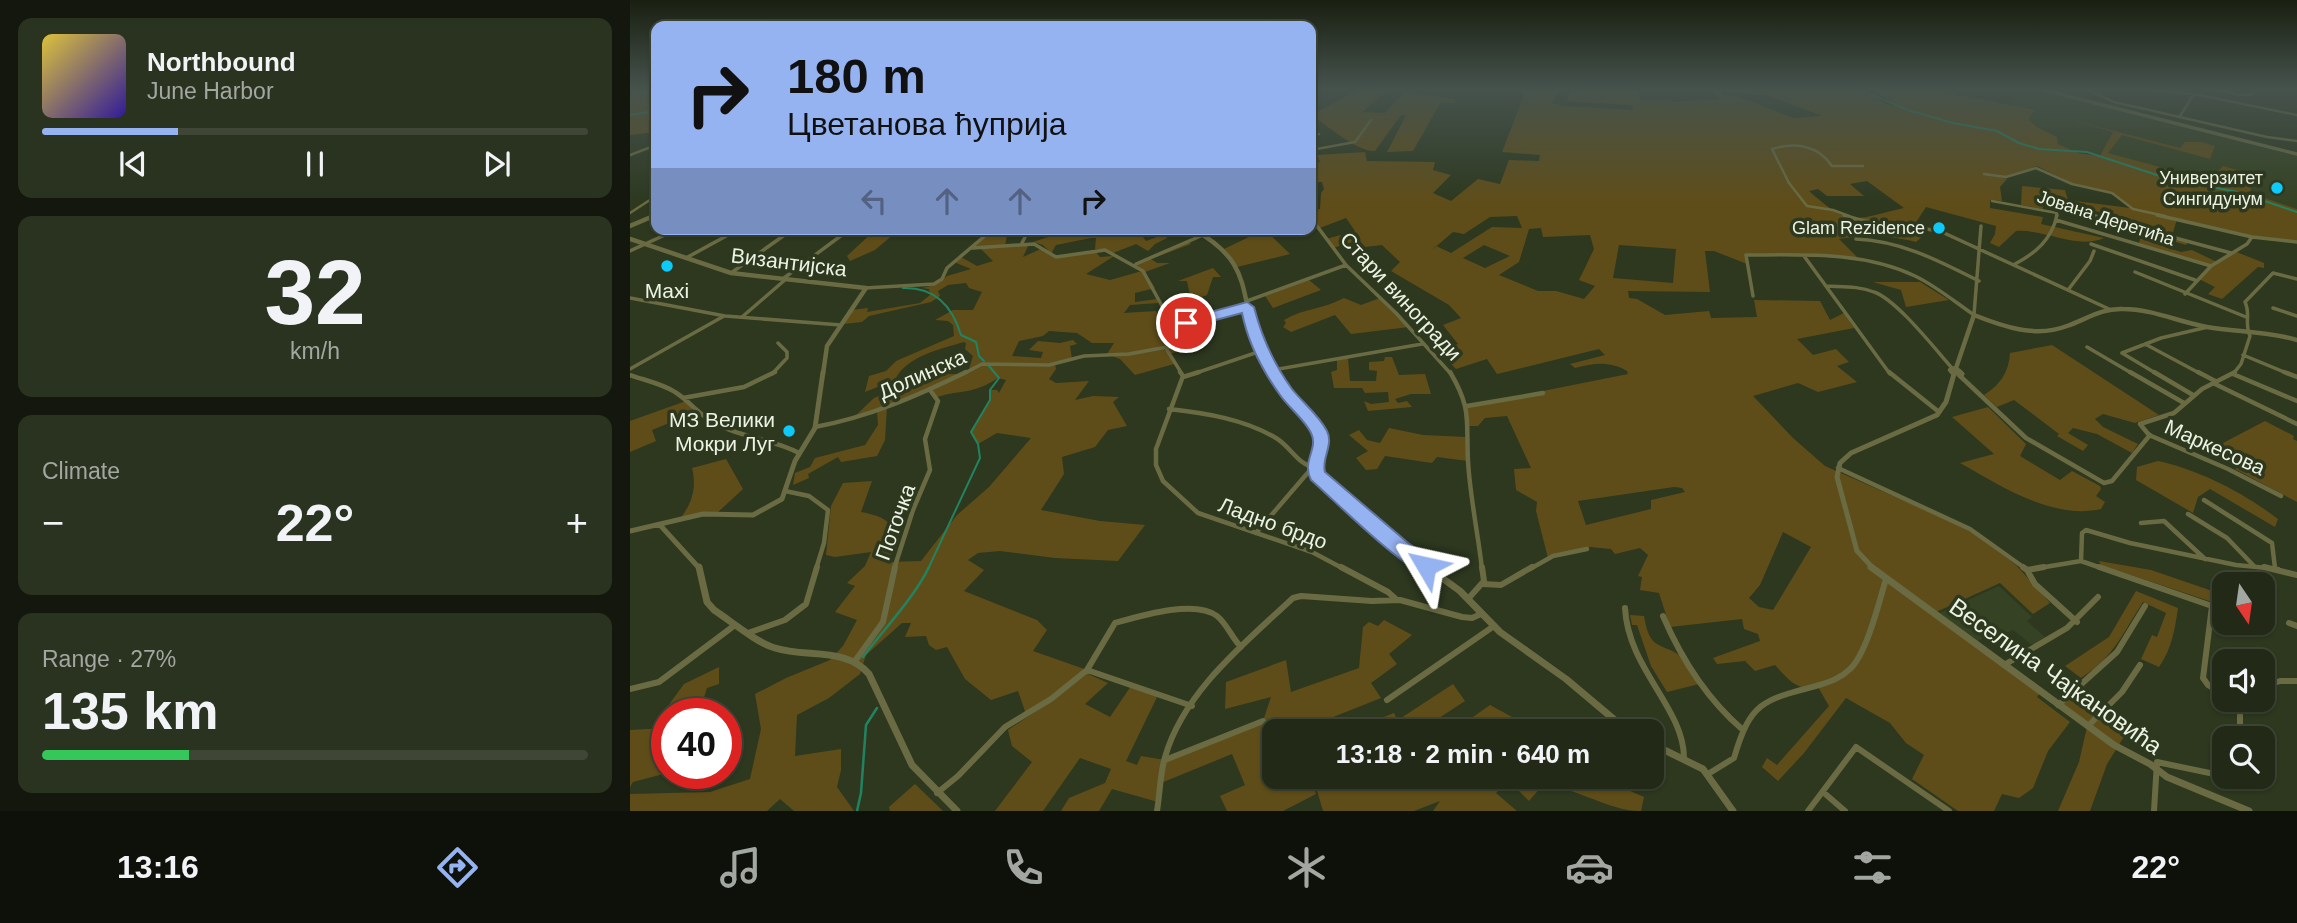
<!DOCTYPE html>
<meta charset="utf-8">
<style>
:root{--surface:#222a17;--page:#2a3220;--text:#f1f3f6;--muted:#a2a7a1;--line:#3f4636;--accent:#95b2f1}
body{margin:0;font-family:Arial,sans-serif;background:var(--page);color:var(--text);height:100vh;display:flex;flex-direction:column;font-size:26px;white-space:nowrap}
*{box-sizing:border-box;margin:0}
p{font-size:23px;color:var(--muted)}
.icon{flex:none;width:38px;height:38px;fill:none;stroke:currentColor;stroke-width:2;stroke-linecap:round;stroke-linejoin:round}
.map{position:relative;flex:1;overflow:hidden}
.details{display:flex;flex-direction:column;gap:18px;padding:18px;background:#13170d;width:630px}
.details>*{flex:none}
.guide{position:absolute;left:21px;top:21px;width:665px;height:214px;border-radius:14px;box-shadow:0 2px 5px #0004,0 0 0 2px var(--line);background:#95b2f1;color:#111;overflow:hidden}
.needle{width:46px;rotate:167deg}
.tools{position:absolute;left:1582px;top:572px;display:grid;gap:14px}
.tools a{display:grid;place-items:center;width:63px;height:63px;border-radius:14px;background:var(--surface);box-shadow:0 2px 5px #0004,0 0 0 2px var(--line);font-size:35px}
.speed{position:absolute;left:21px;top:698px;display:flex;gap:14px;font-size:35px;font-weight:700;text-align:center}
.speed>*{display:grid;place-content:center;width:91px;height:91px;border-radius:50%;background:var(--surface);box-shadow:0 2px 5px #0004,0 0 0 2px var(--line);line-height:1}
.speed .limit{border:10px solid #d22;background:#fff;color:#111}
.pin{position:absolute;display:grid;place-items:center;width:60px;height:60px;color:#fff;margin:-30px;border:4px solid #fff;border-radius:50%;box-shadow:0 2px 7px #0007}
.me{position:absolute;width:77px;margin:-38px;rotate:306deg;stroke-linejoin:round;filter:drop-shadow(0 0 5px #0008)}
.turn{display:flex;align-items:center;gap:24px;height:147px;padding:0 21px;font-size:32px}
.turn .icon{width:91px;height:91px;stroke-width:2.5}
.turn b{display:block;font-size:49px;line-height:60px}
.lanes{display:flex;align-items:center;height:66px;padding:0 21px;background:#0003;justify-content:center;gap:35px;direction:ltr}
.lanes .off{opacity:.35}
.big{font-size:52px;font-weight:700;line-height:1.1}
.details .tile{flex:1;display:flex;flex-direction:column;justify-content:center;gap:10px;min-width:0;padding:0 24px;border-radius:14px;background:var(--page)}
.details .dial{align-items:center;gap:0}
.dial b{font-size:91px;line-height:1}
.song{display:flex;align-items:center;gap:21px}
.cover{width:84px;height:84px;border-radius:10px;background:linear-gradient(135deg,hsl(50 70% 55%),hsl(250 70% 35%))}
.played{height:7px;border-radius:4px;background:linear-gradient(90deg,var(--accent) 25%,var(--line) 25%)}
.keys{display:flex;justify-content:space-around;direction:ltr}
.heat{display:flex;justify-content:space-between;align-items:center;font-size:38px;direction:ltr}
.charge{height:10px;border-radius:5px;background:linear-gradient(90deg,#34c759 27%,var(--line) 0)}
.trip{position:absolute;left:632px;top:719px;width:402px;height:70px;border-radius:14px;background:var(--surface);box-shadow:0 2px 5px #0004,0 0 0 2px var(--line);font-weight:700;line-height:70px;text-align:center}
.tabs{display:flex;height:112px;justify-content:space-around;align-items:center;background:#0e1109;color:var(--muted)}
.tabs .icon{width:49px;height:49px}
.tabs .selected{color:var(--accent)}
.tabs b{font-size:32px;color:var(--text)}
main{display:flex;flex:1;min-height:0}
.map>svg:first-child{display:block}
</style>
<main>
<section class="details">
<div class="tile">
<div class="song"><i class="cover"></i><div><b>Northbound</b><p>June Harbor</p></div></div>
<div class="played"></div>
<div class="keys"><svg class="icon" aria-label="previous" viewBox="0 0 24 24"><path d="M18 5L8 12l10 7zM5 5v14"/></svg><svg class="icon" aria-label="pause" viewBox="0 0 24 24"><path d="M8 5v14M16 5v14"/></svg><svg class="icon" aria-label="next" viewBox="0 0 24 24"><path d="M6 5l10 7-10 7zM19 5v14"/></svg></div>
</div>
<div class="tile dial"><b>32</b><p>km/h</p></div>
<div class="tile"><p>Climate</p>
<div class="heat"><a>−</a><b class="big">22°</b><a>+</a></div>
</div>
<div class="tile"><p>Range · 27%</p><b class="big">135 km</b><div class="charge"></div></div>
</section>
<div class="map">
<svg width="1667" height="811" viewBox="0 0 1667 811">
<rect width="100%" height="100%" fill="#2d381f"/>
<path fill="#354223" d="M1385 89H1405L1667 155V209L1457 152 1439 150 1411 137 1382 104 1385 100Z
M1369 586 1402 617 1397 621 1415 637 1402 645 1383 630 1376 633 1371 629 1346 642 1305 615Z"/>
<path fill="#5f4d19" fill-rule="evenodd" d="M0 89H26V132L0 135Z
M730 89H759L732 112 755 113 774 92 825 99V103L811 102 783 151 757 152 776 115H771L745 151C727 152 697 125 681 115V110L685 113Z
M890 89H930L922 103 933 106 1003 110 1002 105 937 101 941 89H1008L1010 100H1040L1042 102 1089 99 1079 89H1228L1256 104 1268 106 1242 89H1321L1318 91 1328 95 1405 110 1398 119 1407 127 1427 137 1428 144 1448 153 1470 156 1483 132 1435 118 1550 148 1555 142H1572L1585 146 1580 159 1492 135 1478 153 1567 177 1581 179 1593 166 1624 175 1620 193 1667 209V242L1640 240 1547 219 1542 236 1559 241 1556 245 1539 240 1535 247 1551 252 1562 250 1587 262 1604 251 1634 263V268L1628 267 1592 299 1578 294 1585 287 1567 278 1580 266 1509 243 1513 228 1499 224 1501 219 1438 205 1424 196 1411 195 1413 209 1391 205 1392 186 1435 190 1438 200 1500 208 1482 193 1442 183 1407 166 1383 176 1370 177 1377 179 1370 187 1372 201 1360 200V208L1413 217 1411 224 1474 238C1447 250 1415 229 1386 231L1369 247 1360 243 1365 234 1366 226 1296 207 1281 230 1294 235 1286 242C1258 235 1237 235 1209 239L1228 258 1116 255 1117 264 1084 251H1075L1080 292 998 291 999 298 1007 299 1035 315 1079 311 1081 318 1127 317 1124 300 1190 301 1200 320 1214 313 1224 328 1167 339 1183 355 1206 349 1219 362 1207 366 1227 382 1188 392 1168 383 1123 396 1163 438 1195 466 1338 529 1386 565 1420 603 1403 614 1370 583 1306 612 1410 693 1407 697 1440 722 1418 751 1403 788 1389 798 1372 794 1364 811H1328L1282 779 1294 755 1276 743 1260 723 1216 698 1174 753 1148 781 1132 767 1137 758 1147 765 1199 706 1188 687C1167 692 1158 679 1145 665L1125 671 1115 661 1087 664 1083 658 1130 641 1128 634 1114 629 1112 619 1040 627 1029 593 1010 590 1012 577 1008 576 1018 555 1010 548 985 554 981 549 960 547 918 558 906 511 907 502 886 490 884 469 901 468 877 416 855 418 848 426H836L837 406 998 374 997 371C979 361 965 363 945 368L940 364 975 355 969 349 867 374 857 359 826 369 808 351 828 344 813 325 831 318 819 305 761 271 770 262 752 245 735 247 729 240 703 248 696 239 725 231 716 218 690 228 681 218V211L690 209 691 193 694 189 692 182H681V164L690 162 687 155 735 152 737 161 805 162 803 170 821 175 803 193 821 201 848 179 870 184 879 160 909 161 910 155 872 152 894 95ZM1095 91 1140 96 1192 116 1164 118 1109 97 1091 95ZM1237 181 1274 208C1222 220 1221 228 1179 191L1188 189 1197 196H1234L1220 184ZM887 216 892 228 862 227 821 253 806 246 802 250 823 232 834 234 860 217ZM911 228 913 237 960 235 964 249 949 280 965 286 954 299 926 291H908L869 275 889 262 899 229ZM854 245 880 256 855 268 833 258ZM989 245 1046 249 1043 283 983 278ZM1044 487 1052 488 1055 492 1021 500V509L956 525 948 501ZM1153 532 1181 547 1143 610 1129 607 1119 598 1130 585Z
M246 229H265V233L245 250 220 261 217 256Z
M363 229H378L375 246 399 244 393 257 413 248 420 252 413 245 403 242 442 229H495L485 237 510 233 516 241 535 234 537 238 525 244 518 251 506 244 483 253 473 249H465L466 238H461L426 245 421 254 426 257 465 251 470 257 484 256 456 274 480 280 512 271 505 264 559 242 561 244 521 259 527 263H540L515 272 525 288 505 293V302L527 299 528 303 500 305 494 313 526 311 538 328 546 330 564 322C565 340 556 351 538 354L544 364 505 375 490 359 477 354 484 343H462L447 333 419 331 413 336 389 341 382 356 411 358 413 352 399 350 408 341 430 343 443 340 447 344 440 346 442 359 425 364 426 369 419 379 426 383 459 381 445 400 463 396 489 397 483 402 497 426 478 430 465 447 432 457 434 474 411 510 470 521 515 525 488 561 425 558 370 551 348 553 338 560 354 570 334 591 407 620 417 630 403 651 457 670 396 714 388 691 361 700 335 679 317 647 306 650 299 645 296 636 275 637 281 623H272L236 655 230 674 199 698 167 715 165 756 211 749V770L207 787 224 811H164L150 799 137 811H0V794L80 792 120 779 131 729 125 694 156 678 200 660 213 646 227 620 205 612 225 586 217 583 235 566 241 552 205 557 196 555 201 506 213 483 242 481 231 512C264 518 270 529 259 562L291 561 327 515 359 487 401 438 367 433 348 444 341 432 360 401V390H367L369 393 376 380 368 378C342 395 333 389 307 397L299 391 257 407 255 440 247 456 211 462 208 457 178 474 179 478 163 485 165 473 180 467 185 458 235 445 248 425 247 411 222 419 244 398 273 386 280 390 313 374H330L339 369 343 356 335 349 336 343 334 342C311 349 276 356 265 380L235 392 239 376 256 371 266 361 324 336 323 325 318 321 305 320 323 310H343L352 292 339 288 336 283 318 285 308 291 310 296 301 302 239 316 232 322 214 324 221 310 238 308 237 312 290 303 300 295 299 289 292 288 305 285 317 276 341 269 324 262 331 257 347 266 363 261 351 249 343 248Z
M608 229H642L637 232 660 254 607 267 592 250 621 236 617 230Z
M583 268 591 277H583L577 295 566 299 569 303 561 300 557 281H548Z
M679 280 691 290 643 308 635 296Z
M1243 282H1290L1319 300 1276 307 1271 290Z
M714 298 731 305 750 298 779 327 721 334 705 315 661 332 653 327 656 323 654 320C674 308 694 309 714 298Z
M1422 345 1529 415 1505 423 1473 414 1465 419 1473 427 1508 444 1502 453 1467 434 1443 428 1438 433 1458 445 1453 451 1427 436 1429 434 1384 400 1367 407 1354 395C1370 385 1379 372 1380 353Z
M755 357H762L769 375 795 374 801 394H781L765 399 768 403 777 401 782 407 738 411 734 401 741 404 759 402 758 392 735 393 732 388H704L701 372 707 370V359L718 358 720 381H746L747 371 739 370V362L754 361Z
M56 401 66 412 22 430 26 441 0 452V421Z
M1358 407 1396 444 1390 456 1430 480 1442 471 1470 486 1471 489 1466 496 1475 502 1471 509C1421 520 1372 486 1330 463L1364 454 1322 417Z
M1635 421 1664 436 1663 439 1667 441V502L1605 469 1610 464 1606 465C1586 457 1568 447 1549 438L1543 425C1558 423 1575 440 1591 444Z
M759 428 793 435 836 437 838 461 807 457 802 463 755 456 747 469 736 470 726 458 738 451 719 435 729 430 737 440 750 443Z
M96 459 113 489 86 514 50 519C62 503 67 488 62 468Z
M1528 461C1570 470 1614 493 1648 519L1645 527 1580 489 1568 497 1563 513 1506 480 1507 467Z
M1469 561 1521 570 1594 595V606L1471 565Z
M1506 591 1548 608C1545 628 1542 649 1529 667L1511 659 1522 635 1527 637 1536 613 1513 602C1492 634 1485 656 1451 678L1435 666 1479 637Z
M1000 615 1014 616C1020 652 1030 641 1052 657 1060 663 1067 675 1073 683L1037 692 1021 666 1007 625H1002Z
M754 620 782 635 759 654 767 664 741 683 751 698 673 729V731L644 732V777H681L686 794 653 811H597L590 796 615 785 602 754 531 783 528 802 482 789 469 811H431L439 798 475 783 481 769 450 758 413 811H365L402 762 382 746 378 730 423 700 456 673 478 683 455 704 480 717 501 686 528 695 496 761 507 765 511 756 535 760 633 721 641 697 595 709 596 682 656 660 661 692 729 668 733 627 739 622 748 626Z
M89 667V684L77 688 70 710 53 705 39 708 38 706 54 684Z
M823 684 835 701 789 731H782L771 718Z
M1451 684 1478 705 1469 714 1495 735 1477 764 1460 811H1428L1449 762 1457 727 1427 705Z
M860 705 899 726 891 731H823Z
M764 713 772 731H722L721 730Z
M37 728V773L3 782 0 787V730Z
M683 777H900L904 783C922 781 956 771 972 778 986 784 999 791 1014 797L1011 811C976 811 947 786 912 786L899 801 878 780 866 793 887 811H803L810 801 784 811H693Z
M285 784 312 810 313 811H260L259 807Z"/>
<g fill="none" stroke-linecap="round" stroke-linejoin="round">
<path stroke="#228362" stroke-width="2" d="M1228 89 1278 110 1323 123 1367 131 1389 143 1409 149 1457 152 1539 179 1608 192 1667 212
M0 115 26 111
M273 288C304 287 322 305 331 335L346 342 349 356 354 361
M298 569 350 458 348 444 341 432 360 400V390L369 378 359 366"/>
<path stroke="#228362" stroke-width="2.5" d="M233 657C254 629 284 598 299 567
M227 811 231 793 236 725 247 708"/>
<path stroke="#6a6b43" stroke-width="2.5" d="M1456 89 1484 102 1637 137 1667 141
M1513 89 1564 94 1667 115
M1586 89 1609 95 1623 94V89
M1550 116 1564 94
M681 136 689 134
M681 150 725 142 741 120
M0 155 26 145
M1354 174 1376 177 1406 168 1442 184 1482 193 1503 209 1535 216
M1362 201 1427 213 1426 216
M0 213 26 196
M1454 213 1467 216
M1219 216 1203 210 1177 206 1159 183 1142 149C1165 142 1188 145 1202 166H1233"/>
<path stroke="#6a6b43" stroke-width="3.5" d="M1214 215C1245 227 1280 224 1312 232L1479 309
M1460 215 1601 253
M1527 215 1622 237 1667 242
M681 218 716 265 766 313 821 374
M1426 220 1581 266
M391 229 395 237 392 243
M1226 239C1272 241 1309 261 1349 281
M1461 244 1565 280
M343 248 404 244 426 257 475 250 513 271 544 328 537 350 552 374
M0 251 48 229
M1174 256 1260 374
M56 258 109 229
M506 264 573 235
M1385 264C1406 253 1422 239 1427 215
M1505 272 1616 317
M101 273 163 229
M154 278 220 229
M1196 286C1213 287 1229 286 1244 292 1267 300 1305 349 1322 368
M235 288 304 284 312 279 317 268 363 229
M1438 290 1460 261 1464 251
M1555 294 1581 266 1617 244 1622 237
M1123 296 1116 255C1173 255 1232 251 1285 276 1306 286 1325 302 1344 315L1351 226
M0 298 95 316 211 325
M617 301 716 265
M1643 308 1667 316
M112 317 156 279
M544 328 617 307
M1515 344 1571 374
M1457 347 1503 374
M1492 353 1531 338 1578 327
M1492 353 1527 374
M1613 355 1659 374
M0 369 94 316
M643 370 792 344
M142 374 157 358V352L148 343
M333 374 352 364 419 365 454 356 499 354 537 347
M563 374 631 351
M1603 374 1611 364 1620 336C1614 324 1621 314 1615 302L1643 273 1667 279"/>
<path stroke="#6a6b43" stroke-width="4.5" d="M550 372 553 376 526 449V465L533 481 568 513 682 552 714 569
M820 372C842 409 836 420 838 461 840 497 848 533 852 569
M1259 372 1309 412
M1500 372 1554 403
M1524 372 1563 395
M1568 372 1587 382
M1605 372 1572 389 1544 413 1510 424 1519 435 1598 469 1651 496
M1654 372 1667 377
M1603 374 1667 401
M0 375C14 380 33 384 45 392 61 402 70 417 88 425 114 438 143 439 169 453
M1329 375 1396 438 1474 483 1482 481 1520 435
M553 377 569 372
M1585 384 1667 424
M53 398 114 387 145 372
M837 406 913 393
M539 409C575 413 614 419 646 438 661 447 667 464 685 468
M185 427C239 417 287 396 336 372
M1208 468 1340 529 1396 569
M155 491 179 496 198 510 194 543 186 569
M1574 500 1642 543 1645 568
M1558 514 1597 538 1624 566
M1511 523 1534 521 1575 559
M626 533 681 469
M1451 561 1452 533 1456 530 1500 543 1606 565 1648 569
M1451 561 1474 569
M264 569 283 510 300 470 295 439 308 401 300 390
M900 569 923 556 957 549
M1403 569 1451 561"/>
<path stroke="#6a6b43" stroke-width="6" d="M711 567 758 592 767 600
M1393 567 1397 570
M1469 567 1582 606 1573 678 1578 685 1594 695
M1634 567 1667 575
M1397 570 1405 584 1447 622
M1397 570 1414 567
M853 584 871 585 902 567
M838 599 854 581 852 567
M995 608C998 669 1054 708 1054 758
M1033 616C1051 658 1078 700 1113 730
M1659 623 1667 626
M118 633 155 620 176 604 187 567
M225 661 253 622 265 567
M1374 665 1437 628 1468 597
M457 670 562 706
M1633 687 1650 681H1667
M0 689 29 682 105 625
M757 700 864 626
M1603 700 1611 704
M1428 705 1487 652 1515 606
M1458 726 1492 692 1510 665
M1610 738V709L1614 700
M535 760 633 721
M1078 774 1104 758C1120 703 1132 700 1186 686 1199 682 1210 679 1220 669 1237 653 1249 602 1256 579
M1193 792 1215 811
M307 793 328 776 375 727 421 699 457 670 485 623C510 616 565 599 587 616 597 624 602 638 611 647
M527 811C530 793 530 774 535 757 554 691 615 643 663 598L671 596 742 601 770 600 832 617 842 618 851 614
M1178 811 1226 747 1319 811
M1524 811 1527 762 1594 776"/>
<path stroke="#6a6b43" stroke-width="3.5" d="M1410 89 1667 154
M23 216 26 215"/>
<path stroke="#6a6b43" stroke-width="4.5" d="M0 226 26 215
M563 229C624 263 608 291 628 345 631 355 639 364 645 374
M0 239 101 273 236 288 197 346 193 374
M1326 368 1332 374
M1326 368 1344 315C1374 327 1406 338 1437 326 1457 319 1472 308 1493 309 1522 309 1549 322 1577 327 1607 332 1637 331 1667 340
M1324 374 1320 370 1326 368"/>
<path stroke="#6a6b43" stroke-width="5" d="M644 372C653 387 687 424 690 434 695 449 682 462 689 477L770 548 799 569
M1322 372 1332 374 1330 372
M30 525 70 569
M0 531 73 514 123 515 152 499 165 461 185 428 193 372
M1244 569 1227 551 1207 477 1210 463 1221 453 1307 415 1316 402 1324 374"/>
<path stroke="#6a6b43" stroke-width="7" d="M69 567 77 602 84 610C101 621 127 643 145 648 176 658 217 647 239 674L282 765 327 811
M797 567 830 591 870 632 936 679 999 732
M1241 567 1484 745 1520 764 1537 777 1619 811
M1022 744 1073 769 1103 811"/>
</g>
<linearGradient id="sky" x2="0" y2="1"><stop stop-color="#191f11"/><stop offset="0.44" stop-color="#46534d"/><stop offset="1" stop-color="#46534d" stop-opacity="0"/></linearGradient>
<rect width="1667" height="203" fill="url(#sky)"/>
<path fill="#95b2f1" stroke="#61749d" stroke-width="2" d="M617 302 624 307C632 338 643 363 662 389 673 403 689 415 697 431 704 445 691 459 695 472L777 542 802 560 805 566 802 571C797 573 797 574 792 572 768 564 704 500 681 480 671 461 689 449 681 433 675 420 659 408 650 395 632 370 618 343 612 313L556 328 549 323 551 320Z"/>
<g fill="#0ecafa" stroke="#2d381f" stroke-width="2.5">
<circle cx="1647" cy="188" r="7"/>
<circle cx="1309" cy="228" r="7"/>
<circle cx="37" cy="266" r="7"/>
<circle cx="159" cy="431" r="7"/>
</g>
<g text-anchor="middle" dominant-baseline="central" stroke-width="7" stroke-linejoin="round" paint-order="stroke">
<g font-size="18" fill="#ecf3e4" stroke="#2d381f" text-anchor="end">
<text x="1633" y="178">Универзитет<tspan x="1633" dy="21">Сингидунум</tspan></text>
<text x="1295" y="228">Glam Rezidence</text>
</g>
<g font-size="18" fill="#ecf3e4" stroke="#2d381f">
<text transform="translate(1476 218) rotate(18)">Јована Деретића</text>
</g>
<g font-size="21" fill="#ecf3e4" stroke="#2d381f">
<text transform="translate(159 262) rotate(7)">Византијска</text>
<text transform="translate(771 296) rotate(47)">Стари виногради</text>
<text transform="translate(292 374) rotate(-24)">Долинска</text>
<text transform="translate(1585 447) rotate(24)">Маркесова</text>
<text transform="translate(265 522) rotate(-70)">Поточка</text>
<text transform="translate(643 523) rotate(20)">Ладно брдо</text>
</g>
<g font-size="21" fill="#ecf3e4" stroke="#2d381f">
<text x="37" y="290">Maxi</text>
<text x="145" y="419" text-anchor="end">МЗ Велики<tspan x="145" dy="24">Мокри Луг</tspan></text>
</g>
<g font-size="24" fill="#ecf3e4" stroke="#2d381f">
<text transform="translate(1426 676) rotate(35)">Веселина Чајкановића</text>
</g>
</g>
</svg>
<div class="tools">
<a><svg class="needle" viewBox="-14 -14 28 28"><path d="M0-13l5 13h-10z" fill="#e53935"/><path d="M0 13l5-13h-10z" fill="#a2a7a1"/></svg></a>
<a><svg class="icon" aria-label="sound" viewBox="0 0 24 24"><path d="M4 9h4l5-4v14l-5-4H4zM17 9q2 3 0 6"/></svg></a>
<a><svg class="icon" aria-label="search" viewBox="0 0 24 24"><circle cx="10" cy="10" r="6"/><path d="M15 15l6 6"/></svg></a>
</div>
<div class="speed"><div class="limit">40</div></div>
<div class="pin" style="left:556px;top:323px;background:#d93025"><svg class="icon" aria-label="arrive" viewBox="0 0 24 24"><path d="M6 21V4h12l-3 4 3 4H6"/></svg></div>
<svg class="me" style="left:796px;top:566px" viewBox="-20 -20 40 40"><path d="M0-17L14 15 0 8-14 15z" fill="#95b2f1" stroke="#fff" stroke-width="4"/></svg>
<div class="trip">13:18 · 2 min · 640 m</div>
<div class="guide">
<div class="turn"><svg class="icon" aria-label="right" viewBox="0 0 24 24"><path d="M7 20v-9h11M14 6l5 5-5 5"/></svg><div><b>180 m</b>Цветанова ћуприја</div></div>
<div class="lanes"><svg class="icon off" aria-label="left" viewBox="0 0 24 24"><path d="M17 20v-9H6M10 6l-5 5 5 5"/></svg><svg class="icon off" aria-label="ahead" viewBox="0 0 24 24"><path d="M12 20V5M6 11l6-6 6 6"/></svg><svg class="icon off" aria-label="ahead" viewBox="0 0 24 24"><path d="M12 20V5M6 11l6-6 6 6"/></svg><svg class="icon" aria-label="right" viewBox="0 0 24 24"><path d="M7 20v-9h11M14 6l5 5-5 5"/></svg></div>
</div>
</div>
</main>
<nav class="tabs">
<b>13:16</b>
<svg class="icon selected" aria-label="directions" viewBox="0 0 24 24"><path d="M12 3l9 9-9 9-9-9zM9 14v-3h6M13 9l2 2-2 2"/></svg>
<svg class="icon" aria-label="music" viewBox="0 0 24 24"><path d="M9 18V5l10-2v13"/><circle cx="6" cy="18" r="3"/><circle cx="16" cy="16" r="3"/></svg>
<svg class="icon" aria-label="phone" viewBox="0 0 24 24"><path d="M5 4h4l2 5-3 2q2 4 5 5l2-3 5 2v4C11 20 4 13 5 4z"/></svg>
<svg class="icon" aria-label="climate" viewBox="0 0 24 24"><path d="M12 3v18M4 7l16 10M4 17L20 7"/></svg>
<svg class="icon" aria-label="car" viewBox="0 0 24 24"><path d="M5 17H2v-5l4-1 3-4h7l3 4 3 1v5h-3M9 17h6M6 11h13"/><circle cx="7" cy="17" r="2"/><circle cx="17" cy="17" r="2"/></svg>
<svg class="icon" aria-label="filters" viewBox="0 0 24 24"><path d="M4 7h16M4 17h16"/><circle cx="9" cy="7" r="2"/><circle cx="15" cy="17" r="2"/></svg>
<b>22°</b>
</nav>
